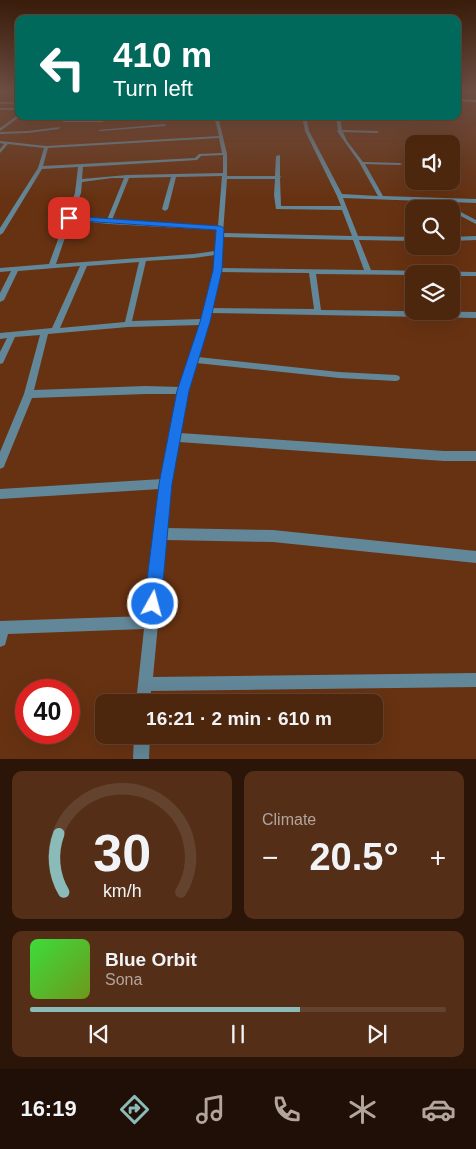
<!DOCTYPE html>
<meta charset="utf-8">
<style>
:root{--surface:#4d260e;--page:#542e17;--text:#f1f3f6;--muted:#b3a59e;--line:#64432e;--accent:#8bbbb9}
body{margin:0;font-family:Arial,sans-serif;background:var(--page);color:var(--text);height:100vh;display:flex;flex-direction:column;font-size:19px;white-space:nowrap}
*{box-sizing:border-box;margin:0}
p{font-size:16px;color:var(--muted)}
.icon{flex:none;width:28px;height:28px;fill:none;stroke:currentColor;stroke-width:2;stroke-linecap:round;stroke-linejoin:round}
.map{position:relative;height:759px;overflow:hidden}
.sheet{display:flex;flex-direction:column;gap:12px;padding:12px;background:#2a1508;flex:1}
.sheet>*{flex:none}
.top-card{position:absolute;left:15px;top:15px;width:446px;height:105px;border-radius:10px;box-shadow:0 5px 20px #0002,0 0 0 1px var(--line);background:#00695c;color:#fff;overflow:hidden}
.controls{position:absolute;left:405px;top:135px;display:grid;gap:10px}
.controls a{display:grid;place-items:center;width:55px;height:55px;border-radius:10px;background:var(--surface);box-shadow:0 5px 20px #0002,0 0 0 1px var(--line);font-size:25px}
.speed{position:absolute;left:15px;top:679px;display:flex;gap:10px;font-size:25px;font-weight:700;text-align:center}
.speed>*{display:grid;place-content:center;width:65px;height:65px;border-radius:50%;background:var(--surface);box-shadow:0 5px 20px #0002,0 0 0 1px var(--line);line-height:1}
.speed .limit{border:8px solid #d22;background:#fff;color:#111}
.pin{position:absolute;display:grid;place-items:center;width:42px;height:42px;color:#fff;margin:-21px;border-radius:10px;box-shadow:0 2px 8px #0006}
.me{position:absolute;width:55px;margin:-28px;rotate:7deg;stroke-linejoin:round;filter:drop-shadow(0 0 4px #0008)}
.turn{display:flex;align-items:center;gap:18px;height:105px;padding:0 15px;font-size:22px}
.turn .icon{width:65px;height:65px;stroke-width:2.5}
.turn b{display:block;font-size:35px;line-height:42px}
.big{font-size:38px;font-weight:600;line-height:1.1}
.sheet .tile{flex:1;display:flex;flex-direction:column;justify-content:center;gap:8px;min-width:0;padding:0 18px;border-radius:10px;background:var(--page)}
.sheet .dial{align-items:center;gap:0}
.dial svg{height:130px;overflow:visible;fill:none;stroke:var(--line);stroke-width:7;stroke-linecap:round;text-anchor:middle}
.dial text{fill:var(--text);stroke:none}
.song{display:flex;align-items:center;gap:15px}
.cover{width:60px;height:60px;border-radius:8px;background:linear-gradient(135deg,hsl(120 70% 55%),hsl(80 70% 35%))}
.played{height:5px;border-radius:2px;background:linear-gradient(90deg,var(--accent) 65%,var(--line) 65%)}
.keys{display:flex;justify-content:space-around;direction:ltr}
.heat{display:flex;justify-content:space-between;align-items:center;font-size:28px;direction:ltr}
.sheet .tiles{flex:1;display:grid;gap:12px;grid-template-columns:1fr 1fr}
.tile:last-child{grid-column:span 2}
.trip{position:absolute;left:95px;top:694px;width:288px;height:50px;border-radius:10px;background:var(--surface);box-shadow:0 5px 20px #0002,0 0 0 1px var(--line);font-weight:600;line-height:50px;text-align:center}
.dock{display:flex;height:80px;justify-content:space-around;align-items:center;background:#1f0f06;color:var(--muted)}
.dock .icon{width:35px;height:35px}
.dock .selected{color:var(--accent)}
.dock b{font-size:22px;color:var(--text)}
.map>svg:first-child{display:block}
</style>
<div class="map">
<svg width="476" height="759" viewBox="0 0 476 759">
<rect width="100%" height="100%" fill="#673212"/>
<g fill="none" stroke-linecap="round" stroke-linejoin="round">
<path fill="#628799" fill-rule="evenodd" d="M0 102H19V104H0Z
M0 108H19V110H0Z
M18 115 21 116 0 131V128Z
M63 116H67L66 120H102L104 121 102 122H64L62 121Z
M214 116H218L227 154V176H275L276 156 280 155V176L281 177 280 178 281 206H341L337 196 305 131 302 116H306L309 131 342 194 378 196 359 162 337 131 338 130 336 116H340L342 130 377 131 379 132 377 133 343 132 347 141 363 162 400 163 402 164 400 165 365 164 383 196 476 199V203L343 198 358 236 414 237V241L359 240 371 270 476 272V276H451V274H414V275L316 274 321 310 476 312V318L211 313 198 357 339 372 396 375 399 376 400 378 399 380 396 381 339 378 196 363 187 391 180 433 444 451H476V461H444L179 442 171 484 167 528 273 530 476 551V563L273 542 166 540 153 677 476 673V687L151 691 150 702H136L144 629 8 634 5 645 0 647V621L146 616 160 489 0 499V489L162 479 178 394H146L32 398 5 464 4 467 0 469V452L24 394 40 335 15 337 3 363 0 364V352L7 338 0 339V333L52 328 80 266 18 271 4 300 0 302V293L11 271 0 272V268L49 264 75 193 78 167 42 169 3 233 0 235V228L38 168 44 148 8 144 0 153V149L4 144 0 143V141L46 146 219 136ZM219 138 222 153 199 154 195 158 43 166 48 148ZM223 155V173L127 175 82 179 83 167 197 160 201 156ZM222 176 218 226 112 220 129 178 171 177 162 209 165 211 168 209 176 177ZM112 178H124L107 220 72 217 81 193 82 182ZM227 179H275L274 195 276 209 342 210 352 236 223 233ZM71 220 109 224 217 230 215 251 194 254 56 264ZM223 237 353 240 364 270 220 268ZM215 255 214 270 202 319 132 321 146 261 194 258ZM139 262 125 322 60 328 87 266ZM220 272 309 273 314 309 212 308ZM200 325 180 387 146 386 34 390 48 334 128 327Z
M165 124 166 126 100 131 98 130Z
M60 127 59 129 28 133 0 134V132L28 131Z
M451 207 476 220V224L451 211V209H448Z
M476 236V240L451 241V237Z
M134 735H150L149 759H133Z"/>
<path fill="#7acaed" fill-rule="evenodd" d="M458 99 476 100V102L458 101Z"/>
</g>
<linearGradient id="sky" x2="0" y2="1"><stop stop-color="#391c0a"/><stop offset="0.46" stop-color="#6e4f44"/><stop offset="1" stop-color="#6e4f44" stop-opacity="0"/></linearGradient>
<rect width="476" height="198" fill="url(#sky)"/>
<path fill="#1a73e8" stroke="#114b97" d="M69 216 220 226 224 228 222 270 210 322 189 391 172 484 161 604 159 610 153 613 147 610 144 604 159 484 177 391 200 322 213 270 216 230 67 220V217Z"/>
</svg>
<div class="controls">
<a><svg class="icon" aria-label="sound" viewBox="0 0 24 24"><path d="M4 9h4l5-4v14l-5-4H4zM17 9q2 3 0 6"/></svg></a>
<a><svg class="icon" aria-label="search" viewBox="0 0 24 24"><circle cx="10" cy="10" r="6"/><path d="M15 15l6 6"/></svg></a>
<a><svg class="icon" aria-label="layers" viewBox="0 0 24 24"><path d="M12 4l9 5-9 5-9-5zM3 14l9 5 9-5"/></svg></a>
</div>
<div class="speed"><div class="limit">40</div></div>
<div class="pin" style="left:69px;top:218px;background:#d93025"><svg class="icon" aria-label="arrive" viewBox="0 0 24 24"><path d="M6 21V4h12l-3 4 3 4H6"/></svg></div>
<svg class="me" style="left:153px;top:604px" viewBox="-20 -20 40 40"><circle r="17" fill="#1a73e8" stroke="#fff" stroke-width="3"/><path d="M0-11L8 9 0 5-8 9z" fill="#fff"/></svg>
<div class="trip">16:21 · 2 min · 610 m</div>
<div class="top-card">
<div class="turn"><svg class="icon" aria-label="left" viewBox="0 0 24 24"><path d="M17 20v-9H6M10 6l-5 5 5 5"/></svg><div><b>410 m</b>Turn left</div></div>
</div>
</div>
<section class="sheet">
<div class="tiles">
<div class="tile dial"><svg viewBox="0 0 100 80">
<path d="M14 69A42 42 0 1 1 86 69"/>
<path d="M14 69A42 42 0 0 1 11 33" stroke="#8bbbb9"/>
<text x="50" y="56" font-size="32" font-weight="700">30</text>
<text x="50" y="72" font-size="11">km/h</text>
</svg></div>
<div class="tile"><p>Climate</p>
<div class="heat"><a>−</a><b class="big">20.5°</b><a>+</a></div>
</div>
<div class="tile">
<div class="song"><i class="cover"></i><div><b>Blue Orbit</b><p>Sona</p></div></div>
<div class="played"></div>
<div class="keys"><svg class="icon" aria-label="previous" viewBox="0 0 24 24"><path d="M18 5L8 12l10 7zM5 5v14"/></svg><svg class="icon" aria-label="pause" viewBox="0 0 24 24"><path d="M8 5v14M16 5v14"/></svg><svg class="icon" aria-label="next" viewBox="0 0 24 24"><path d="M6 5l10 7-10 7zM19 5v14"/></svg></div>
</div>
</div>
</section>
<nav class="dock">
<b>16:19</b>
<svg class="icon selected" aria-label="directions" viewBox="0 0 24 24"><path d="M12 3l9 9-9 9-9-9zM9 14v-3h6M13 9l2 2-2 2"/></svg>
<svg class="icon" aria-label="music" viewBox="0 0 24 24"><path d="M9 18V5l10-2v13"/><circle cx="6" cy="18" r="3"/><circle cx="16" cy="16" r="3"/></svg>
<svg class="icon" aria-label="phone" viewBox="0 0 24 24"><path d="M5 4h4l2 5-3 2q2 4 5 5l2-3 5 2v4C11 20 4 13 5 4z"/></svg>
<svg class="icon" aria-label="climate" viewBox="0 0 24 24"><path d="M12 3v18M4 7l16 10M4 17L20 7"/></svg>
<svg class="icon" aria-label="car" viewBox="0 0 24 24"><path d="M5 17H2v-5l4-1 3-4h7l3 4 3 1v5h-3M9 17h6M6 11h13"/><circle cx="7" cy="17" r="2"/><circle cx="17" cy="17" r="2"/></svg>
</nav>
